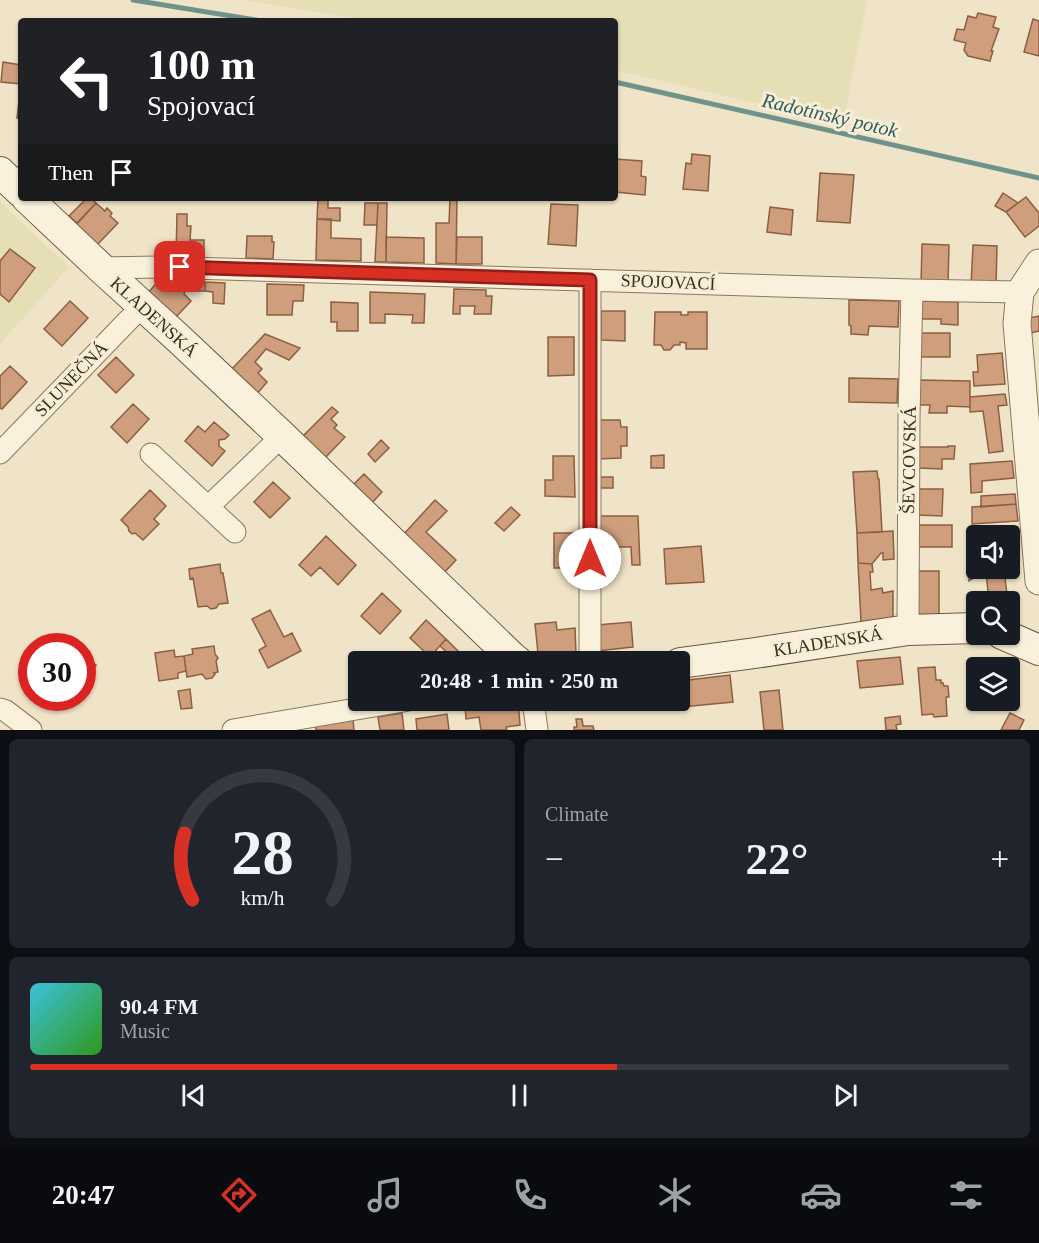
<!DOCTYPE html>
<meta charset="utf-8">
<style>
:root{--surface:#171b24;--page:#20242c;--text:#f1f3f6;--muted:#9ea1a6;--line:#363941;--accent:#d93025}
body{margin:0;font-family:Georgia,serif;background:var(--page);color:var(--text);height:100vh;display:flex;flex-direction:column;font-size:22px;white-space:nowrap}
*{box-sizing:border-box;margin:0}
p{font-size:20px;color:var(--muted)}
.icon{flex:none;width:33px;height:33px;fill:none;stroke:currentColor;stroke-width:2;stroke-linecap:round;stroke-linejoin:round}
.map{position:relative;height:730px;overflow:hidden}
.panel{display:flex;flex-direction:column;gap:9px;padding:9px;background:#0d0f14;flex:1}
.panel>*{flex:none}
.guide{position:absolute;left:18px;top:18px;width:600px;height:183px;border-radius:6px;box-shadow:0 2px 4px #0004;background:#202124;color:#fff;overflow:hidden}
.tools{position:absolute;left:966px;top:525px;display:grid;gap:12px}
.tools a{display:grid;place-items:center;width:54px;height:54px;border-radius:6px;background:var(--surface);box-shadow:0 2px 4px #0004;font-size:30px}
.speed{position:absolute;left:18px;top:633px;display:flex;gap:12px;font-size:30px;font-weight:700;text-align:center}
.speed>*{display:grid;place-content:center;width:78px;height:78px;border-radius:50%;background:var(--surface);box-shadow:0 2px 4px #0004;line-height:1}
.speed .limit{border:9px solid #d22;background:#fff;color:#111}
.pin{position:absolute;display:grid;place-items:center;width:51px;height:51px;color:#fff;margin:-26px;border-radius:12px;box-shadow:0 3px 9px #0006}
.me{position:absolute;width:66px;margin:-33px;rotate:0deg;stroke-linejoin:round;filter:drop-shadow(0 0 4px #0008)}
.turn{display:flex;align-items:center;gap:21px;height:126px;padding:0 30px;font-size:27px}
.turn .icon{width:78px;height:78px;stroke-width:2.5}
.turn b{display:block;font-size:42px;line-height:51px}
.then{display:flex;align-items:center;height:57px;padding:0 30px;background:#0003;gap:12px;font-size:22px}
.big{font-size:45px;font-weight:700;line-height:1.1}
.panel .tile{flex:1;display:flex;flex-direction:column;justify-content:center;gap:9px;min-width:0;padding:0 21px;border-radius:9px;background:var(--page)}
.panel .dial{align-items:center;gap:0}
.dial svg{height:156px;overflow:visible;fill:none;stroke:var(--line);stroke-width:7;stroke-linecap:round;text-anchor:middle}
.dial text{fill:var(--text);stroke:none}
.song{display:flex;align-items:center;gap:18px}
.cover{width:72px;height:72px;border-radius:9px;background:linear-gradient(135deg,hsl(190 70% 55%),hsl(110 70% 35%))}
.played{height:6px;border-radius:3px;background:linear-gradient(90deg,var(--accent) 60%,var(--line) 60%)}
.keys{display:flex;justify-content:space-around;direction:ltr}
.heat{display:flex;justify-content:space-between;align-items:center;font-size:33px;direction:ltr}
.panel .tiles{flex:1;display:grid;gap:9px;grid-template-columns:1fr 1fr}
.tile:last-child{grid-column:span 2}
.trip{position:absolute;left:348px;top:651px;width:342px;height:60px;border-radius:6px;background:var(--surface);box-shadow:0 2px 4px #0004;font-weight:700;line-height:60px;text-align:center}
.tabs{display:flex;height:96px;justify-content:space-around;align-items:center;background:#090b0e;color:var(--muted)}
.tabs .icon{width:42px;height:42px}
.tabs .on{color:var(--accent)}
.tabs b{font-size:27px;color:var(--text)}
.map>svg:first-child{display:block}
</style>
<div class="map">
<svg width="1039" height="730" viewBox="0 0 1039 730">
<rect width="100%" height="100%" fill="#f0e4c8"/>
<path fill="#e6deb5" d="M242 0H867L845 114 836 119 819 118 615 70V21H374Z
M0 202 69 267 0 344Z"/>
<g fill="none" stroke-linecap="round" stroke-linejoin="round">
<path stroke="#6f938a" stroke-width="5" d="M133 0 262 21
M615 82 1039 178"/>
</g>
<path fill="#cf9f7d" stroke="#8d5f41" stroke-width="1.5" d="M978 13 996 17 993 27 999 29 991 51H993L990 61 968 56 964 50 966 43 954 40 957 29 964 30 968 16 976 18Z
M1033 19 1039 21V56L1024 52Z
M3 62 21 65V118H17L21 84 1 82Z
M692 154 710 156 708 191 683 189 686 163 691 164Z
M615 159 642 161 641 176 646 177 645 195 615 192Z
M820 173 854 175 850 223 817 221Z
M1003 193 1018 203 1006 212 995 206Z
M1026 197 1039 213V226L1025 237 1006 212Z
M87 198H91L96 203 77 223 69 216Z
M318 198H328V208H340V221L317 219Z
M450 198H457L456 264 436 263V223H449Z
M96 203 105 211 107 208 112 213 110 216 118 223 97 245 76 225Z
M365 203H378L377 225H364Z
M378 203H387L386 262H375Z
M551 204 578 205 576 246 548 244Z
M770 207 793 210 791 235 767 232Z
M177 214H187V226H191L190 240H204V257L176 256Z
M317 219H331V238L361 239V261L316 260Z
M247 236H272V242H274L273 259 246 258Z
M386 237 424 238V263L386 262Z
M457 237H482V264H456Z
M922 244 949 245 948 286 921 285Z
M973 245 997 246 996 287 971 286Z
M10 249 35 268 9 302 0 294V261Z
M159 280 205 282V291H185L184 294 191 301 175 318 148 293Z
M205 282 225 283 224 304 213 303V292L205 291Z
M267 284 304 285 303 301H293L292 315H267Z
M454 289 486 290V296H492L491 314H474L475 306H460V314H453Z
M370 292 425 294 424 323H412L413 315 385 314V323H370Z
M849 300 899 301 898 327 869 326 868 335 851 334V326L849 325Z
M70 301 88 318 62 346 44 329Z
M921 301 958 302V325L941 324V319H920Z
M331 302 358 303V331H337V322H331Z
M601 311H625V341L601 340Z
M655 312H681V315H688V312H707V349H686V343L680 342V345H674L670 350H664L661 345H654Z
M1039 316V331L1030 333 1029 318Z
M920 333H950V357H920Z
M265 334 300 348 289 360 266 349 255 362 262 369 258 373 267 382 256 395 230 371Z
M548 337H574V375L548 376Z
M1002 353 1005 384 974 386 973 372H978L977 355Z
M116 357 134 375 116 393 98 375Z
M10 366 27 382 2 409 0 408V376Z
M849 378 898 379 897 403 849 402Z
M919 380 970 381V407L947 406V413H929L930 405H919Z
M1005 394 1007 405 998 406 1003 451 989 453 983 411 970 412V397Z
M133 404 149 419 127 443 111 427Z
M332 407 338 412 331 419 337 425 334 428 345 437 324 459 301 438Z
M597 420H620L621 427H627V446H621V458L597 459Z
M214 422 229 435 225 439 219 440V446L225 451 212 466 185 441 198 426 205 432Z
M381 440 389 448 375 462 368 454Z
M948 446H955L954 459H942V469L918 468V447H948Z
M664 455V468H651V456Z
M553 456H574L575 497 545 496V480H553Z
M1012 461 1014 478 982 481V492L971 493 970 464Z
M877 471 878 479H879L882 532 857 533 853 472Z
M364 474 382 492 371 504 352 486Z
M597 477H613V488H597Z
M273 482 290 498 270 518 254 502Z
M917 489H943L942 516 917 515Z
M150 490 166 506 154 519 159 524 143 540 135 533 132 534 129 531 128 527 121 520Z
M1015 494 1016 504 981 507V496Z
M435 500 447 511 426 532 456 560 444 573 403 535Z
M1016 504 1018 521 972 524V507Z
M511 507 520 515 504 531 495 523Z
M597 516H638L640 565H632L631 547H597Z
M916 525H952V547H916Z
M969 529H980L981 536H976V568H980V574L969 581Z
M986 530H1006V536H986Z
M893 531 894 559 883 560V553H881L872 564 858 563 857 533Z
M554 533H575V568H554Z
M326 536 356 565 338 585 320 567 311 576 299 565Z
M701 546 704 582 666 584 664 549Z
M858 563 872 564 873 572H870L871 590 882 588 883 593 893 591V619L861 622Z
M220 564 221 573H223L228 603 219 604 216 608 211 609 207 606 198 607 193 578 190 579 189 569Z
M597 565H615L616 575H597Z
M1004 570 1008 602H989L986 571Z
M916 571H939V619L915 621Z
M382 593 401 611 380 634 361 616Z
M270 610 284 637 292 633 301 651 268 668 259 650 266 646 252 619Z
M426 620 446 639 430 657 410 638Z
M556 622 557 630 575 628 576 654 544 657 538 653 535 624Z
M631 622 633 647 597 651V625Z
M446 639 459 652 453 658 440 646Z
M214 646 215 654 218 658 216 661 218 672 214 673 215 674 212 678 206 679 202 674 187 677 184 656 193 654 192 649Z
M174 650 175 657 184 656 186 671 178 673V678L159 681 155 653Z
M900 657 903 684 860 688 857 661Z
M82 659 96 665 85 690H82Z
M935 667 936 680H941V683H943L944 686H948L949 697H946L947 716 934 717 933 714 922 715 918 668Z
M730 675 733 702 682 707 680 681Z
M190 689 192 708 181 709 178 691Z
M779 690 783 730H764L760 692Z
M498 700H518L520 725 506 727 507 730H481L479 717 466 719 465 705Z
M402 713 404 730H380L378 717Z
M1010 713 1024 720 1019 730H1001Z
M447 714 449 730H417L416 719Z
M900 716 901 724 896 725 897 730H886L885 718Z
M576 719H582L583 726H593L594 730H574V727H577Z
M353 720 354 730H316L315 725Z"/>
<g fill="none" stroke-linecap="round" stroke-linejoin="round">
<g stroke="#8d765c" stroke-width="23">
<path id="minor" d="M101 268 158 267 912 290 1020 292
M0 453 142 306
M151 454 235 532
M208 507 282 436
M908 630 909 417 912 290
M590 662V280
M533 700 537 730
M0 709 6 711 31 730
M233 730 409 700"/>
</g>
<g stroke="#8d765c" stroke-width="29">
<path id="tertiary" d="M1039 263 1020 292 1017 323 1039 581"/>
</g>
<g stroke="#6f573f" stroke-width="32">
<path id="secondary" d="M0 172 21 192
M27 198 101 268 178 338 282 436 513 658 518 662
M1002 634 1039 650
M680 663 755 653 908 630 976 628"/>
</g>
<use href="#minor" stroke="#faf1dc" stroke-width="21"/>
<use href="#tertiary" stroke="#faf1dc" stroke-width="27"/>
<use href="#secondary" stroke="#faf1dc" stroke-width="30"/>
</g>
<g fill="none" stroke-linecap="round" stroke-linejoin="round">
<g stroke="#8d1f18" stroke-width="15">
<path id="route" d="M180 267 590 280V559"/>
</g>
<use href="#route" stroke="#d93025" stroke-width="10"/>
</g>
<g text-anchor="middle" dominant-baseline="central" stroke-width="6" stroke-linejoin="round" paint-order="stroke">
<g font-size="18" fill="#3d2e20" stroke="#f7eed8">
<text transform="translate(668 282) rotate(2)">SPOJOVACÍ</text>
<text transform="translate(154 317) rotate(42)">KLADENSKÁ</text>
<text transform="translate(71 379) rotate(-46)">SLUNEČNÁ</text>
<text transform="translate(909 460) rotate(-89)">ŠEVCOVSKÁ</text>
<text transform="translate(828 642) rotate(-9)">KLADENSKÁ</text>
</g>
<g font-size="20" font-style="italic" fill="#2f5d5a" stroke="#f7eed8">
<text transform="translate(830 115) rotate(13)">Radotínský potok</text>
</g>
</g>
</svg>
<div class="tools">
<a><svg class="icon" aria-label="sound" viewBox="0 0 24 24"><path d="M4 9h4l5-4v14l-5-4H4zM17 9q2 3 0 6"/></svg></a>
<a><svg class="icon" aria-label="search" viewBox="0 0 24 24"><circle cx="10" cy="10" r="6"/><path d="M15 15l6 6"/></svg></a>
<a><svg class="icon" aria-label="layers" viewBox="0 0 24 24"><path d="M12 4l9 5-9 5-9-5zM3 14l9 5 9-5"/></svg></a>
</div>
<div class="speed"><div class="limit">30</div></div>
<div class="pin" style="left:180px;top:267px;background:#d93025"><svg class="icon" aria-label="arrive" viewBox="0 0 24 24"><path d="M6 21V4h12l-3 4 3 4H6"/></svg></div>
<svg class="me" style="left:590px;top:559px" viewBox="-20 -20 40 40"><circle r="19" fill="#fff"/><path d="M0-13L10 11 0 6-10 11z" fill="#d93025"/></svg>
<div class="trip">20:48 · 1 min · 250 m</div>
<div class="guide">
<div class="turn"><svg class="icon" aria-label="left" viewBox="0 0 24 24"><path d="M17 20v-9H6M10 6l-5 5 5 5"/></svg><div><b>100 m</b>Spojovací</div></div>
<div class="then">Then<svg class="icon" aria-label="arrive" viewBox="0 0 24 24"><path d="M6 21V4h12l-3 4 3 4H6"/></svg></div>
</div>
</div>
<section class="panel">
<div class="tiles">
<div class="tile dial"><svg viewBox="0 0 100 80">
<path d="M14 69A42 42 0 1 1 86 69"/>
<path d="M14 69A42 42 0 0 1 10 35" stroke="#d93025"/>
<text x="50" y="56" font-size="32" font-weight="700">28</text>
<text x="50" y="72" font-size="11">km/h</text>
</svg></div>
<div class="tile"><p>Climate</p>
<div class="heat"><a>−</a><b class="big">22°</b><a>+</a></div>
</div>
<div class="tile">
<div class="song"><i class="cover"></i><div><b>90.4 FM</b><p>Music</p></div></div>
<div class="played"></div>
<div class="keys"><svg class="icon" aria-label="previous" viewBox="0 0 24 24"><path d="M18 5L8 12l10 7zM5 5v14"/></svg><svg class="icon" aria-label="pause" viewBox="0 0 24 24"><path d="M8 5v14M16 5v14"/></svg><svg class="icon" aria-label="next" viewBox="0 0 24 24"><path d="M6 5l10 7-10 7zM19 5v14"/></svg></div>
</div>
</div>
</section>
<nav class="tabs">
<b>20:47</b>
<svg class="icon on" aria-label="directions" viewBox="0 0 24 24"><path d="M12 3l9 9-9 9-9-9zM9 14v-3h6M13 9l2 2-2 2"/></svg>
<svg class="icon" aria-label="music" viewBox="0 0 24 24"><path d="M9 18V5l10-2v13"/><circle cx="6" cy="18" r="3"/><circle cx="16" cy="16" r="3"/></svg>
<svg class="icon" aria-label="phone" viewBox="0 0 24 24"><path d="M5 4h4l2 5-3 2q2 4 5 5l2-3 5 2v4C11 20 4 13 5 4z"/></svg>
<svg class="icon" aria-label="climate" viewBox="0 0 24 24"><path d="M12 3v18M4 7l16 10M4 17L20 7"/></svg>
<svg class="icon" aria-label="car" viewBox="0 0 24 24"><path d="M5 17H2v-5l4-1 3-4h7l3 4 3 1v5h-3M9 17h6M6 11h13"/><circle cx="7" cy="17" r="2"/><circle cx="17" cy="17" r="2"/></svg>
<svg class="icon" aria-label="filters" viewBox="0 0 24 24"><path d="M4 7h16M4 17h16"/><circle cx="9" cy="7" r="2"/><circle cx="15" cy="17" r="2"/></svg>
</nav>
